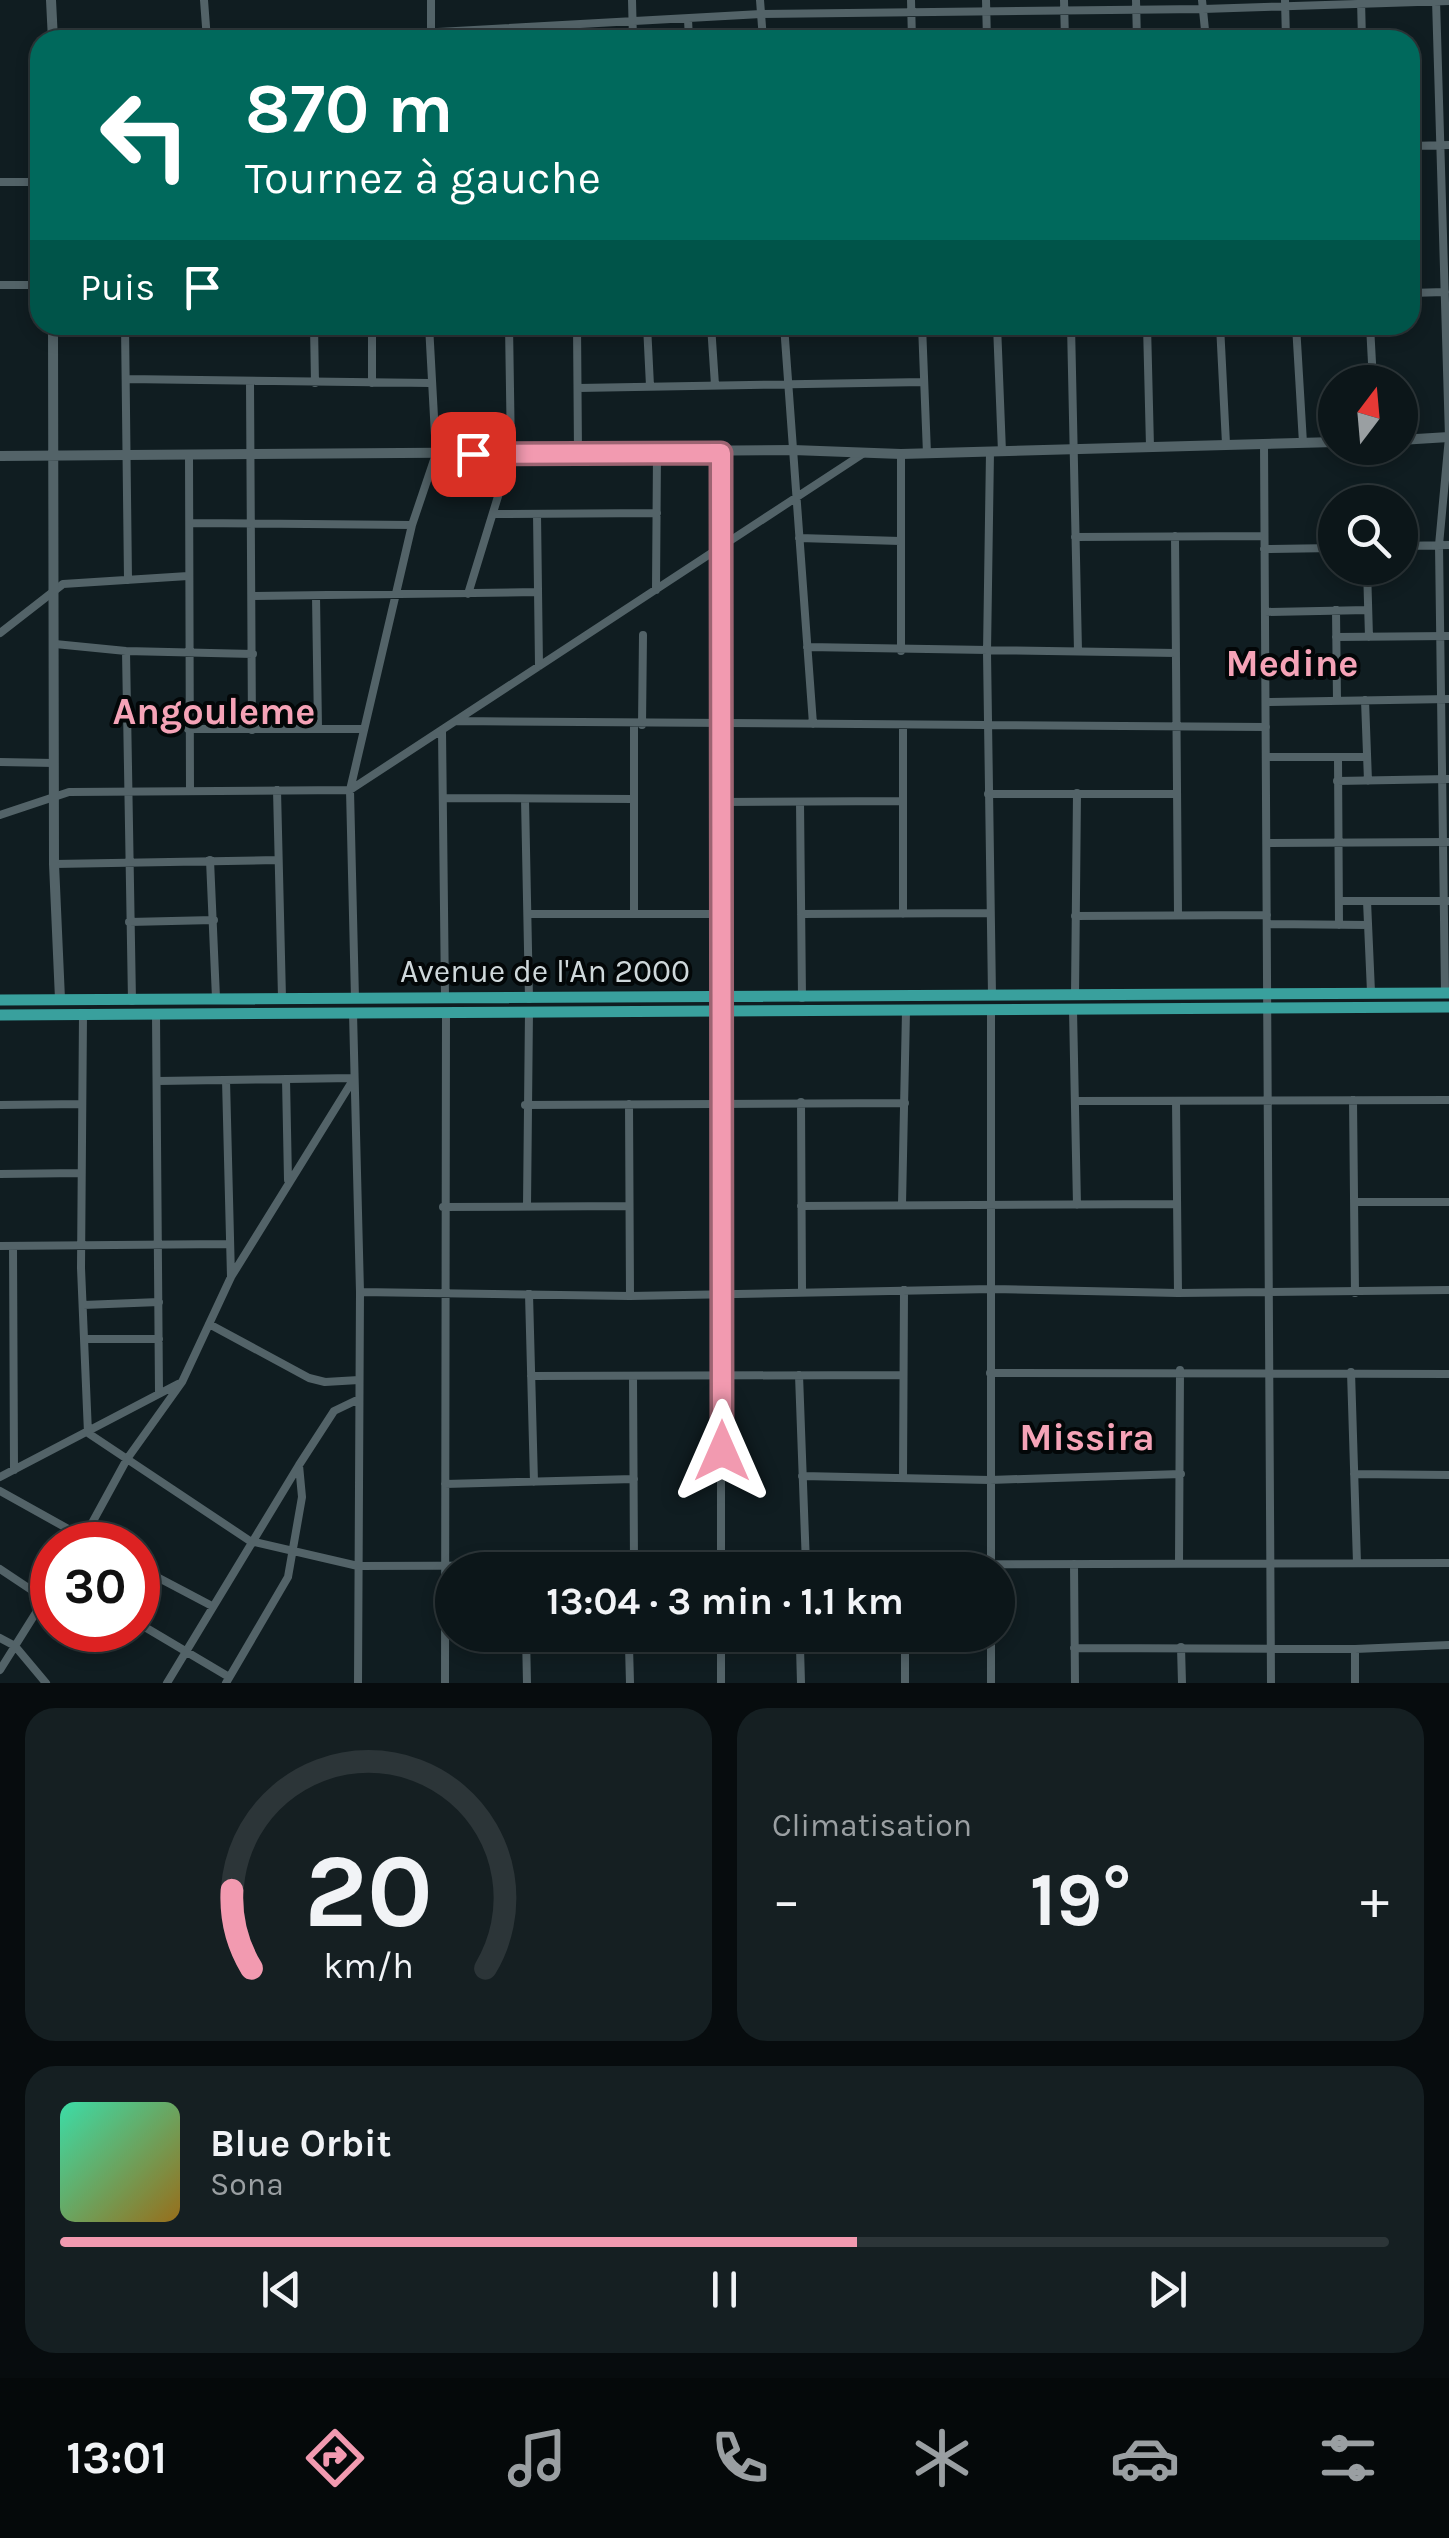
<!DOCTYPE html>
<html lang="fr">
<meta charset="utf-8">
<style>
:root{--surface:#0c1619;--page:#151f22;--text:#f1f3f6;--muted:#9a9fa2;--line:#2c3538;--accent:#f29ab0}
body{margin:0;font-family:Karla,sans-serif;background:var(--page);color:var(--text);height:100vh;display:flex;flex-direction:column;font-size:38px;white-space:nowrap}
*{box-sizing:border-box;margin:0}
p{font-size:32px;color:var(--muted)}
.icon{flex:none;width:55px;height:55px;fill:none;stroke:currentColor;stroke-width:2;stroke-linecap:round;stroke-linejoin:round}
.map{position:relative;height:1683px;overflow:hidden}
.panel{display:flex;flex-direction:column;gap:25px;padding:25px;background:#070c0e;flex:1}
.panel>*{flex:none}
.guide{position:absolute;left:30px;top:30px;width:1390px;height:305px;border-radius:30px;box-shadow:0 5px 15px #0003,0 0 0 2px var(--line);background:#00695c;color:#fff;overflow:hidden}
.needle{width:65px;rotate:16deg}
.controls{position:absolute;left:1318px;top:365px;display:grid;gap:20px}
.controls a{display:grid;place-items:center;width:100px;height:100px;border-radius:50%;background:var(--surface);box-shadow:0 5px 15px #0003,0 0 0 2px var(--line);font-size:50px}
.speed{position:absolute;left:30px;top:1522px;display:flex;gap:20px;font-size:50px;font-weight:700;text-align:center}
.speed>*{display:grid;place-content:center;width:130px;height:130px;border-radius:50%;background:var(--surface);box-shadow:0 5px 15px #0003,0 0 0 2px var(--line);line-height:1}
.speed .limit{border:15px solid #d22;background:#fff;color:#111}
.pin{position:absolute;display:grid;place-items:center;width:85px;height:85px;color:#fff;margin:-42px;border-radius:20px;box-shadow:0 5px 15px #0006}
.me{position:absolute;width:110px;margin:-55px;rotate:0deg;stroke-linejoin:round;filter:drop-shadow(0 0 8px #0008)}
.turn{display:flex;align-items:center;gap:35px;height:210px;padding:0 50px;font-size:45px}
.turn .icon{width:130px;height:130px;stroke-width:2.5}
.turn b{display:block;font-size:70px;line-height:85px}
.then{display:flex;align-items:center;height:95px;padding:0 50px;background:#0003;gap:20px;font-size:38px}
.big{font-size:75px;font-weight:700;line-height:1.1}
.panel .widget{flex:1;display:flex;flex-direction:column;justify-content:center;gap:15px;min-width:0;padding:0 35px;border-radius:30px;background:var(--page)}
.panel .dial{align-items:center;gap:0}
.dial svg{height:260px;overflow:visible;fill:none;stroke:var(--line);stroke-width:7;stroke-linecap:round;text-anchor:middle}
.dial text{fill:var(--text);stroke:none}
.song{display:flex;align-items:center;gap:30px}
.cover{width:120px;height:120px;border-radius:15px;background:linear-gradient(135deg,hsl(160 70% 55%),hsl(40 70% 35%))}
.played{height:10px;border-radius:5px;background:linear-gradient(90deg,var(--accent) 60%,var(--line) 60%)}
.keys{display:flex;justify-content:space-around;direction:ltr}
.heat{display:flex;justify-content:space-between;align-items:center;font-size:55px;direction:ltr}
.panel .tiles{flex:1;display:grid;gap:25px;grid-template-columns:1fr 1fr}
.widget:last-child{grid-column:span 2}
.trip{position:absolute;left:435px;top:1552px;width:580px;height:100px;border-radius:50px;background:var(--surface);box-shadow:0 5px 15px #0003,0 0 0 2px var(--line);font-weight:700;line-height:100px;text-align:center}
.tab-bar{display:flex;height:160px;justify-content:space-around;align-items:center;background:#05090a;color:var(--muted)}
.tab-bar .icon{width:70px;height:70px}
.tab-bar .selected{color:var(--accent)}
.tab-bar b{font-size:45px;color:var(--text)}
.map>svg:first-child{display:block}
</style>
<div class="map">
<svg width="1449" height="1683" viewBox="0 0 1449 1683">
<rect width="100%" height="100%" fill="#101d21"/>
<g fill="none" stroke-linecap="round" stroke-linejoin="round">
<path stroke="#536368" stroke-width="8" d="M204 0 207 40
M431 0V40
M632 0 633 40
M760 0 763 40
M911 0 912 40
M986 0 987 40
M1064 0 1065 40
M1136 0 1137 40
M1202 0 1206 40
M1285 0 1286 40
M1361 0 1362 40
M1436 0 1449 437 1439 545 1445 993
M688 19 689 40
M293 40 761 14 1203 9 1449 1
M1410 146 1449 145
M0 182H40
M0 285H40
M1410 293 1445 292
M125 325 128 580
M314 325 315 383
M577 325 578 453
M647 325 650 386
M711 325 715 385
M784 325 813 724
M922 325 927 454
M997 325 1002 452
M1071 325 1078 651
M1147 325 1150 447
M1220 325 1226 444
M1296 325 1303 443
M1370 325 1373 382
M126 379 430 383
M250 383 252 730
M372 383V325
M578 388 924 382
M1264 444 1271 1683
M990 452 987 652 992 995
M721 453V1570
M901 454V651
M189 455 190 790
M495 514 657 513
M537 514 539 666
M190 523 412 525
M1175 536 1178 914
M1075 537 1264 536
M799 538 900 541
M1400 546 1449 545
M1264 549 1335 548
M1367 568 1369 637
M656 590 657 453
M468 594 511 454 509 325
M253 596 538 592
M316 596 318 728
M1336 610 1337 701
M1265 612 1368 610
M0 633 63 584 188 576
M1336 637 1449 636
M55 644 126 651 253 654
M807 647 1176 653
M126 651 132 1001
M1365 700 1368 781
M1266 702 1449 699
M456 721 1266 727
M634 725V914
M642 725 643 635
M903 726V914
M188 729H362
M442 730 445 997
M1266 757H1367
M1338 758 1339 925
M0 762 54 763
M1337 781 1449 779
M277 790 282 998
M988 794H1177
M443 798 633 799
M525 799 529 999
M720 802 903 801
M800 802 802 998
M0 815 69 792 350 790 864 453
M1267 843 1449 842
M210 860 216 998
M54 864 277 860
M1339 901H1449
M1367 901 1371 992
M529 914H720
M801 914 988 913
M1075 916 1267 915
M129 922 214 920
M1267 924 1368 925
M1075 995 1077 793
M355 999 350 790 412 525 436 454 429 325
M1073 1010 1077 1205
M353 1013 360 1292 358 1683
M83 1015 81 1268 88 1433 250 1541 358 1566 1449 1563
M156 1015 159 1393
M286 1079 288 1180
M226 1080 231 1277
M158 1081 354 1078
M1353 1100 1355 1293
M1075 1101 1449 1100
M1176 1101 1178 1293
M801 1102 802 1291
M629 1104 630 1296
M0 1105 82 1104
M525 1105 905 1103
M0 1174 80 1173
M1354 1202H1449
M902 1205 906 1011
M527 1206 529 1011
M801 1206 1177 1204
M443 1207 628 1206
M0 1246 228 1244
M13 1246 14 1470
M360 1292 630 1296 992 1289 1178 1293 1449 1290
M529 1294 534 1482
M83 1305 159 1302
M209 1324 309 1378 325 1382 359 1380
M85 1339H159
M1351 1372 1357 1563
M990 1373 1449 1374
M799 1375 806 1565
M531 1376 903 1375
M633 1376 634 1565
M1354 1474 1449 1475
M802 1476 990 1480 1181 1474
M0 1477 178 1384
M903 1478 904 1290
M445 1484 634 1479
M0 1491 97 1545
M80 1545 127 1459 182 1382 231 1277 353 1080
M1179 1563 1180 1370
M1074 1564 1075 1683
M138 1567 212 1606
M0 1569 45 1599
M991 1570V1010
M138 1623 229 1677
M526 1635 527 1683
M721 1635V1683
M905 1635V1683
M991 1635V1683
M0 1638 15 1646 46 1683
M526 1646 905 1648
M629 1646 630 1683
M800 1647 801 1683
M1181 1647 1182 1683
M1074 1648 1355 1649 1449 1645
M1355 1649V1683
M0 1670 52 1587
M167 1683 299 1465
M226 1683 288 1577 302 1497 299 1465 334 1411 359 1399
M445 1683 446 1012"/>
<path stroke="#536368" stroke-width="10" d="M51 0 53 40
M53 325 54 864 60 999
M1400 440 1449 437
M0 456 793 450 901 454 1335 442"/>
<path stroke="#39a09d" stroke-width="11" d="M0 1000 1449 993
M0 1015 1449 1007"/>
</g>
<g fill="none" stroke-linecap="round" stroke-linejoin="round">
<g stroke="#9d6472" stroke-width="25">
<path id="route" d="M473 454 721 453 722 1451"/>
</g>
<use href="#route" stroke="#f29ab0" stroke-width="18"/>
</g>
<g text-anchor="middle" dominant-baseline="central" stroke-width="8" stroke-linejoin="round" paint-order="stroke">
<g font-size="32" fill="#cfd8db" stroke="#030708">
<text x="545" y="971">Avenue de l'An 2000</text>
</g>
<g font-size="38" font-weight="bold" fill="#f5a3b7" stroke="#030708">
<text x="1292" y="663">Medine</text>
<text x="214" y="711">Angouleme</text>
<text x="1087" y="1437">Missira</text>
</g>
</g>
</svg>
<div class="controls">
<a><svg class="needle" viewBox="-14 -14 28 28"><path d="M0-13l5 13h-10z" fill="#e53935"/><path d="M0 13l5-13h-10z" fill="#9a9fa2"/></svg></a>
<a><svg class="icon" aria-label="search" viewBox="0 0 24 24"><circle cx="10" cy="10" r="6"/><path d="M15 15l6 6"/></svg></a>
</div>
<div class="speed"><div class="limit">30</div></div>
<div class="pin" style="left:473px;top:454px;background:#d93025"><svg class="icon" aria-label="arrive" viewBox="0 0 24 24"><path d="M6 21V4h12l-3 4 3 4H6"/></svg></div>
<svg class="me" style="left:722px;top:1451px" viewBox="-20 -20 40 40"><path d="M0-17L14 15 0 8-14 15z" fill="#f29ab0" stroke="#fff" stroke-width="4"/></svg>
<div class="trip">13:04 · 3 min · 1.1 km</div>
<div class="guide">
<div class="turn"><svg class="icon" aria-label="left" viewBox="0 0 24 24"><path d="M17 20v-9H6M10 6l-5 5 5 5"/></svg><div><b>870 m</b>Tournez à gauche</div></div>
<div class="then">Puis<svg class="icon" aria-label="arrive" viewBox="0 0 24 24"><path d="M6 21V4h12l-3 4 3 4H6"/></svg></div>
</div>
</div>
<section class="panel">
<div class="tiles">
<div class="widget dial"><svg viewBox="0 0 100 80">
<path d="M14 69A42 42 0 1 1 86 69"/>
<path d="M14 69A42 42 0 0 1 8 45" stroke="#f29ab0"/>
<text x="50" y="56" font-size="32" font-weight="700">20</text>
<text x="50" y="72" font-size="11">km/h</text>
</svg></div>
<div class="widget"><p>Climatisation</p>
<div class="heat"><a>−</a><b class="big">19°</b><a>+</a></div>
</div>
<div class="widget">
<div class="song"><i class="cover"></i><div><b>Blue Orbit</b><p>Sona</p></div></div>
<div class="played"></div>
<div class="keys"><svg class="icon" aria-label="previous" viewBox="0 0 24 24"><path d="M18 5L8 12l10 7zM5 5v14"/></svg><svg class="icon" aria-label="pause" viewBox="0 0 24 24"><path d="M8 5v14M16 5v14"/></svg><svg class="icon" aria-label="next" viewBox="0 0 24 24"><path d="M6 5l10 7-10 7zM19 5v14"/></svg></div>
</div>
</div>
</section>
<nav class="tab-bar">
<b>13:01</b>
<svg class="icon selected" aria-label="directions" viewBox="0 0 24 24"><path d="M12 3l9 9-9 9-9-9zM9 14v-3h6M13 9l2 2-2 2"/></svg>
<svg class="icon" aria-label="music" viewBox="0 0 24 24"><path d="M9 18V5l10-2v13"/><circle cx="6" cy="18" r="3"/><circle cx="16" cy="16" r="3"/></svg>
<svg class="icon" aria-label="phone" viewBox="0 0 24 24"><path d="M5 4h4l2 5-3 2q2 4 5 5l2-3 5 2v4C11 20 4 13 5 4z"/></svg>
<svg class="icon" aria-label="climate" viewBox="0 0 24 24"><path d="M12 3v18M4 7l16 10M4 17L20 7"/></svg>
<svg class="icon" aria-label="car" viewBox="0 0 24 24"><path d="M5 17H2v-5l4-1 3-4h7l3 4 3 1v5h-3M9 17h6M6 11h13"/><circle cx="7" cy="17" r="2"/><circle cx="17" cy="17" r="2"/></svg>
<svg class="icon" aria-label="filters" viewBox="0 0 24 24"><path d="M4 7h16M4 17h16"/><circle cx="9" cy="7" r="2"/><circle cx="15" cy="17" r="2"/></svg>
</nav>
